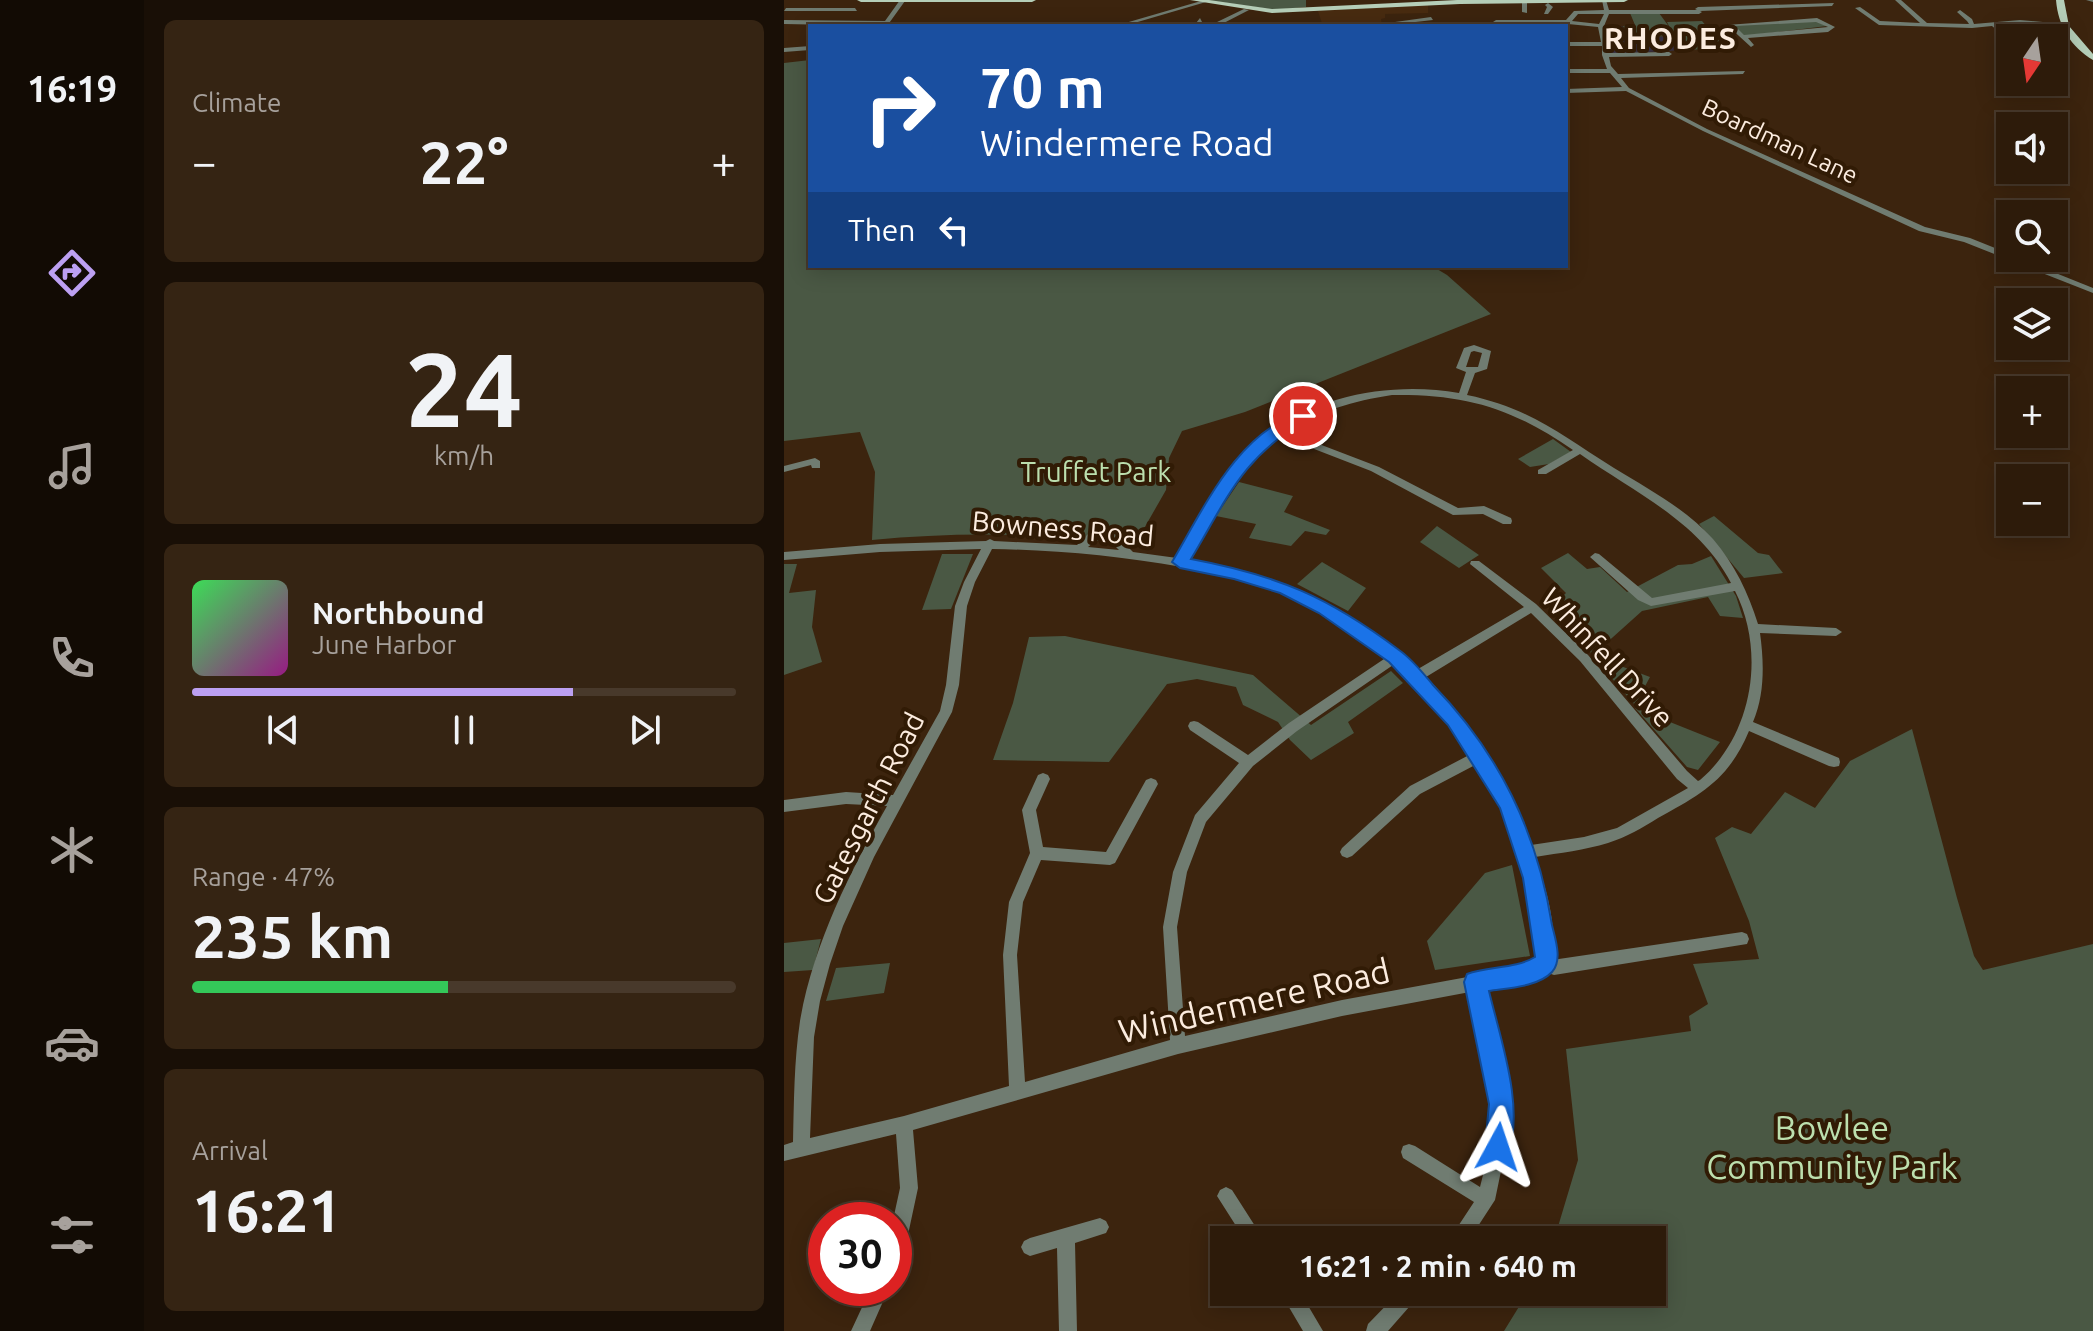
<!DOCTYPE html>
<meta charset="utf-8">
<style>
:root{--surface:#2d1b0a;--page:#352413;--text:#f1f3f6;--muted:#a7a19c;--line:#48392b;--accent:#bca0f2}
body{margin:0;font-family:Ubuntu,sans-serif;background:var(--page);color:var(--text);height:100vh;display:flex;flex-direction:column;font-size:30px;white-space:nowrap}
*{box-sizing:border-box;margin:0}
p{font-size:26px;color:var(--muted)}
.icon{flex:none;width:44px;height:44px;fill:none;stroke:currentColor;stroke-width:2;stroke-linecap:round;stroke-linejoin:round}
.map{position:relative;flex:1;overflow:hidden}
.sheet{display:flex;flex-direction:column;gap:20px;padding:20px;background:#190f06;width:640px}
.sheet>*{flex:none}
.guide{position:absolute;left:24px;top:24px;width:760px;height:244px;border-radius:0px;box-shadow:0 4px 20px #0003,0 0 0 2px var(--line);background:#1a4fa0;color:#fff;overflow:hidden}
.needle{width:52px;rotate:193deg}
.tools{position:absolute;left:1212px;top:24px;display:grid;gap:16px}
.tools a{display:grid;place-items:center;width:72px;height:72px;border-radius:0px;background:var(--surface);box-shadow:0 4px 20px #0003,0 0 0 2px var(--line);font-size:40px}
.speed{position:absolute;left:24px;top:1202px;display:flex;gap:16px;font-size:40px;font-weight:700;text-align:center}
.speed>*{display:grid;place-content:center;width:104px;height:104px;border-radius:50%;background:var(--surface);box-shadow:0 4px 20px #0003,0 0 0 2px var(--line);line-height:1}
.speed .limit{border:12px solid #d22;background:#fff;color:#111}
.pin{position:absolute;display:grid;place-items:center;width:68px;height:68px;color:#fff;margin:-34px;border:4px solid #fff;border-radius:50%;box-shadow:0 2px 8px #0007}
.me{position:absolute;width:88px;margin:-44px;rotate:5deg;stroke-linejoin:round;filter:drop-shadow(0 0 6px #0008)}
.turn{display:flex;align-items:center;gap:28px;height:168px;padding:0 40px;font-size:36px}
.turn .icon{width:104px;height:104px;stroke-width:2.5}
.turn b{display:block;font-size:56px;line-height:68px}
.then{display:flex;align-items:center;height:76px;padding:0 40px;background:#0003;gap:16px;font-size:30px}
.big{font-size:60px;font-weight:700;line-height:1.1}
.sheet .tile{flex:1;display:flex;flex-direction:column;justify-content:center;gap:12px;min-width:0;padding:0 28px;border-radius:12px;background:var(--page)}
.sheet .dial{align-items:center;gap:0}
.dial b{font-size:104px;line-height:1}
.song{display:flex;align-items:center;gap:24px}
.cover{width:96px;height:96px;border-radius:12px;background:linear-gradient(135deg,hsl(130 70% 55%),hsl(310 70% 35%))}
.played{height:8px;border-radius:4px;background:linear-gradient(90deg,var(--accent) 70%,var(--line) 70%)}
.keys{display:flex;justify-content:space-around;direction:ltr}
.heat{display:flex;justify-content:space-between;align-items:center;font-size:44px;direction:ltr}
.charge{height:12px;border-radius:6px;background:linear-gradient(90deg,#34c759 47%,var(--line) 0)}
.trip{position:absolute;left:426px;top:1226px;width:456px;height:80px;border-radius:0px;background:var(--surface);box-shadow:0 4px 20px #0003,0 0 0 2px var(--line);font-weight:700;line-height:80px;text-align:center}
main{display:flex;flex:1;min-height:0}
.tab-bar{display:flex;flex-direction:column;width:144px;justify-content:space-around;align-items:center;background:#120b04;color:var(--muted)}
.tab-bar .icon{width:56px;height:56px}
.tab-bar .selected{color:var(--accent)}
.tab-bar b{font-size:36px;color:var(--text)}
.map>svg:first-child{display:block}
</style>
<main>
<nav class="tab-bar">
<b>16:19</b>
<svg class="icon selected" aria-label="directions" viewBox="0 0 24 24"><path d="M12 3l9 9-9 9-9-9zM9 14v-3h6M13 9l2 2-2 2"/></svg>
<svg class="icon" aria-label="music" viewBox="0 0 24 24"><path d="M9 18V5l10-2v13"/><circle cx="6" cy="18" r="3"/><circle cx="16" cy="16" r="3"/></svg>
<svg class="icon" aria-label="phone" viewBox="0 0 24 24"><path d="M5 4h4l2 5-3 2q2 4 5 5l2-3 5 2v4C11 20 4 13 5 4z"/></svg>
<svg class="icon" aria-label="climate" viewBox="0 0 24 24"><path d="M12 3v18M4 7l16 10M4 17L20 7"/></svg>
<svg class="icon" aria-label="car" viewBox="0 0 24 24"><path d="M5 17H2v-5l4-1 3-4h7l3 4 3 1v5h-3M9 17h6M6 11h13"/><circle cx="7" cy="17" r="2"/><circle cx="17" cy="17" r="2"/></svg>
<svg class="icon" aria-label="filters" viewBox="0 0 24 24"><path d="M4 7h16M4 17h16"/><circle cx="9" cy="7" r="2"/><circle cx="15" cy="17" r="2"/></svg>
</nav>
<section class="sheet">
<div class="tile"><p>Climate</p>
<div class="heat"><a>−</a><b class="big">22°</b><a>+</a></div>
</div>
<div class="tile dial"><b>24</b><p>km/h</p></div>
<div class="tile">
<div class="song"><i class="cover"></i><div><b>Northbound</b><p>June Harbor</p></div></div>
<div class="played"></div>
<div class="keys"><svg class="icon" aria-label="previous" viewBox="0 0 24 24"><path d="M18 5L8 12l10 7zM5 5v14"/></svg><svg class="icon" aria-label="pause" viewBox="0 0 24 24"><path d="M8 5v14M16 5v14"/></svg><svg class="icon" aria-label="next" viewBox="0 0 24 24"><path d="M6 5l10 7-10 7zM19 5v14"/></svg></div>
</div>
<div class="tile"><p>Range · 47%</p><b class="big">235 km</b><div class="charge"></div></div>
<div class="tile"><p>Arrival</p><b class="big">16:21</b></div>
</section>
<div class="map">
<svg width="1309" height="1331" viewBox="0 0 1309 1331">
<rect width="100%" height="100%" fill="#3c240e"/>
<path fill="#482b10" d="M644 5V13L601 14V18L597 19 598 26H539L534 11Z"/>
<path fill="#352e3f" d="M822 26H838L846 38 892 36 901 50 827 54Z"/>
<path fill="#4a5844" d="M421 0H522V7L492 10Z
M846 13H875L886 28 883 22 918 21 941 48 902 50 892 36 846 37 839 26 851 25Z
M1031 21 1043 26 960 36 949 25Z
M26 60V266H648L663 275 707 314 461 412 398 431 385 458 382 490 350 546C263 532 175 532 88 540L91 472 76 432 0 441V63Z
M769 439 787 452 765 464 746 467 734 459Z
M455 482 509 496 500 512 546 530 542 535 521 531 507 546 465 538 472 524 432 516Z
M930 516 974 553 985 555 999 573 960 578 915 524Z
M653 526 695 555 675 568 636 542Z
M784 553 803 569 816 567 843 592 894 565 908 564 927 556 952 596 959 618 936 616 924 597 858 611 809 655 766 608 782 593 757 568Z
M158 554H189L167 609 138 610Z
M538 562 582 588 564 611 513 584Z
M0 564H13L5 593 32 590 28 627 38 662 0 675Z
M281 636 469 675 527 725 607 671 619 683 564 722 570 733 527 760 506 740 494 722 459 705 452 687 413 679 383 684 325 762 209 760 229 703 245 637Z
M818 659 866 677 851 705 812 660Z
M851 708 936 742 914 770 903 767Z
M1128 729 1173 898 1190 956 1199 970 1309 944V1331H720L744 1292H868V1240H770L794 1160 782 1049 907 1031 905 1016 924 1004 909 964 975 959 965 921 931 838 948 827 967 834 1001 792 1031 808 1066 761Z
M728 865 746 956 651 970 643 941 701 873Z
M37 939 29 970 0 972V943Z
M106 963 100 993 42 1001 52 968Z"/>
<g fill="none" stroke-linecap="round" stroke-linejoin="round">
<path fill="#707c71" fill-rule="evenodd" d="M116 0 121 1 103 26 0 24V20L101 21Z
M818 0H822L825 10H913L911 9 914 7 1050 3 1048 6 916 11 918 12 915 14H825L820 26 825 53 885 52 888 54 885 56 825 57 827 66 834 74 961 71 959 74 837 78 845 88 923 129 1141 227 1186 238 1226 254V258H1234L1309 288V293L1180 242 1135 231 919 131 842 91 782 93V89L838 87 826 73H782V69H823L818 55V46H782V42H817L814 27 784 24H712L709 22 712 20H782L790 11 820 10ZM794 14H820L815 24 788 21Z
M1111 0H1117L1143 23 1185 24 1183 21 1173 12 1176 10 1188 19 1190 24 1236 20 1281 24 1278 26 1236 24 1214 26 1227 37 1225 40 1208 26 1188 28 1095 25 1071 8 1076 7 1096 21 1136 23Z
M1302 0H1309V2Z
M417 1 422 2 340 26H331Z
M738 1 743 2V13L738 12Z
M764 3 769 7 764 14H760L763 7 761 5Z
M71 8 73 11H0L2 8Z
M460 9 465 10 434 26 412 23 416 18 418 22 431 23Z
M647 17 649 20 614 24 611 22Z
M1033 18 1051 27 1044 32 964 38 970 45 967 47 943 25ZM1032 22 1044 27 960 35 951 26Z
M26 46V50L0 52V48Z
M1241 202 1248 204 1246 214H1238Z
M690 345 707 351 703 369 691 373 683 395C746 408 777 435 830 468 864 489 901 508 929 539 951 565 964 592 974 624L1052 628 1058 632 1052 636 976 633C980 662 981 694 969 722L1055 758 1056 762 1055 766 1050 767 1045 766 965 731C945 779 918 794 874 818 858 828 843 837 824 843 801 850 776 853 751 857 763 890 773 925 768 960L958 932 963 934 965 939 963 944 770 975 761 972 746 980 701 989 726 1104 722 1147 711 1200 685 1240H665L690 1202 619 1158 617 1152 619 1146 625 1144 631 1146 696 1187 706 1147 710 1104 686 992 558 1016 394 1054 129 1130 134 1188 119 1258 116 1264 110 1267 109 1220 116 1188 112 1134 0 1161V1145L9 1142C10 1102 10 1061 16 1021 29 945 66 872 103 806L62 804 0 812V800L62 792 109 795 156 711 162 685 171 606 180 582 197 549 96 552 0 560V552L96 544 202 541 206 539 210 541 293 545 306 532 316 529 331 534 349 552 393 558C413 523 432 485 459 455 512 399 600 380 675 393L682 372 672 368 680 348ZM690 351 698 353 694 367H682L687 352ZM608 395C682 394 728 408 789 450L754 470V474H762L796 454C851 493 915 521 947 583L868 598 815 554 811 553 806 557 854 600 867 606 951 591C982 652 969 735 916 780L914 781 903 771 804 655 752 604 695 561H687L686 564 740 607 634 669C565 606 494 575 403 560 429 514 452 468 494 435L587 471 669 515 699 514 719 524H727L728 521 727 518 700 506 674 508 595 467 501 431C536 411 569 401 608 395ZM316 537 324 539 335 550 304 547ZM208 549C272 550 335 556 398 567 428 572 459 577 487 588 530 604 568 629 603 657L505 723 464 755 414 722 410 721 406 722 404 726 406 730 455 763 411 815 389 872 379 927 386 1040 241 1082 233 955 239 902 257 860 326 865 331 863 374 784 372 780 367 778 362 780 322 852 259 847 252 810 266 779 264 775 259 773 254 775 238 810 246 853 225 902 219 955 225 1086 120 1116 26 1138 30 1037 36 1001 46 964 59 926 90 857 168 712 175 685 183 606 191 582ZM747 613 796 661 893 779 904 788 833 828 800 837 747 845C723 784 689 724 642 677ZM612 663 651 704 687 754 626 786 558 848 556 852 558 856 563 858 568 856 636 794 693 764C726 817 763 896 753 960L743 966 558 1000 401 1036 393 927 403 872 422 822 469 766 513 731Z
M31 458 36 461V468H28L27 465 0 472V466Z
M442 1187 448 1190 480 1240H461L433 1196 436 1190Z
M316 1218 322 1221 325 1227 322 1233 291 1243 293 1331H275L273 1248 246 1256 240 1253 237 1247 240 1241 246 1238Z
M87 1288H105L86 1331H67Z
M496 1292H516L539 1331H519Z
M615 1292H636L633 1298 604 1331H582L584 1324Z"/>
<path fill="#b5ceb8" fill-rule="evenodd" d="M73 0H252L248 2H77Z
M406 0H425L488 9 673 0H844L840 2 676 4 488 13Z
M1272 0H1280L1285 26 1309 54V60C1287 47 1274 26 1272 0Z"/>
</g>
<path fill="#1a73e8" stroke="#114b97" stroke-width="2" d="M519 412 527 416 524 419C459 456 444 497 407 559 493 575 545 597 615 650 628 659 639 673 649 685 715 753 753 831 768 925 771 938 779 960 768 972 754 987 724 988 705 991 716 1038 742 1110 723 1156L714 1160 705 1156 701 1147 705 1104 680 982 683 974C705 966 731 969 751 957L739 878 716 808 664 725 605 662 535 613 496 593 450 579 396 568 388 562C420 508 454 431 519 412Z"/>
<g text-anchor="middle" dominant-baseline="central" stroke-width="8" stroke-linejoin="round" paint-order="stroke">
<g font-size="24" fill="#fcecdf" stroke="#311b05">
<text transform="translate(996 141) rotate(25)">Boardman Lane</text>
</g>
<g font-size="28" fill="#bcdfae" stroke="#311b05">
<text x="312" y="471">Truffet Park</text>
</g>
<g font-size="28" fill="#fcecdf" stroke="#311b05">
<text transform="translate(279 528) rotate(5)">Bowness Road</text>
<text transform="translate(824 657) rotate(47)">Whinfell Drive</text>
<text transform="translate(84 808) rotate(-63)">Gatesgarth Road</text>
</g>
<g font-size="30" font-weight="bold" letter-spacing="2" fill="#fcecdf" stroke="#311b05">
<text x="887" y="38">RHODES</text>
</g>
<g font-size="34" fill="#fcecdf" stroke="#311b05">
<text transform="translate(470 1000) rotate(-13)">Windermere Road</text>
</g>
<g font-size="34" fill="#bcdfae" stroke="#311b05">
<text x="1048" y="1127">Bowlee<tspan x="1048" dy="39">Community Park</tspan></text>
</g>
</g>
</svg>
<div class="tools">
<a><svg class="needle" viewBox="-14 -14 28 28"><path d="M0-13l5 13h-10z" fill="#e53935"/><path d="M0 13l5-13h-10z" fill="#a7a19c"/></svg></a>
<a><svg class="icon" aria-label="sound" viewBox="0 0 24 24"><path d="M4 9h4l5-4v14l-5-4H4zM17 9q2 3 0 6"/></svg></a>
<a><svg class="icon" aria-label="search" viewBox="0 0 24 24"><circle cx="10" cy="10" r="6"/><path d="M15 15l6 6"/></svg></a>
<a><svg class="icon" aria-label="layers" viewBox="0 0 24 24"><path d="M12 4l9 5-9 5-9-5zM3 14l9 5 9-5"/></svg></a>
<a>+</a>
<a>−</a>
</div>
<div class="speed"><div class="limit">30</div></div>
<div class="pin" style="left:519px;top:416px;background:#d93025"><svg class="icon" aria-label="arrive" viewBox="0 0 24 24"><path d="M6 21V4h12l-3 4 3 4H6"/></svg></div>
<svg class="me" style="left:714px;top:1147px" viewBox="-20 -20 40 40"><path d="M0-17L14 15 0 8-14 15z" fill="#1a73e8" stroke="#fff" stroke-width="4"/></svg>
<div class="trip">16:21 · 2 min · 640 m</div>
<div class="guide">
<div class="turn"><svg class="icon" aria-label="right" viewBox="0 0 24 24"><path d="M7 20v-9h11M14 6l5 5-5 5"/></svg><div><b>70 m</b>Windermere Road</div></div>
<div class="then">Then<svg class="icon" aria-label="left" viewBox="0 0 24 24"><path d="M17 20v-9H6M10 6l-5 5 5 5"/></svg></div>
</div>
</div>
</main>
